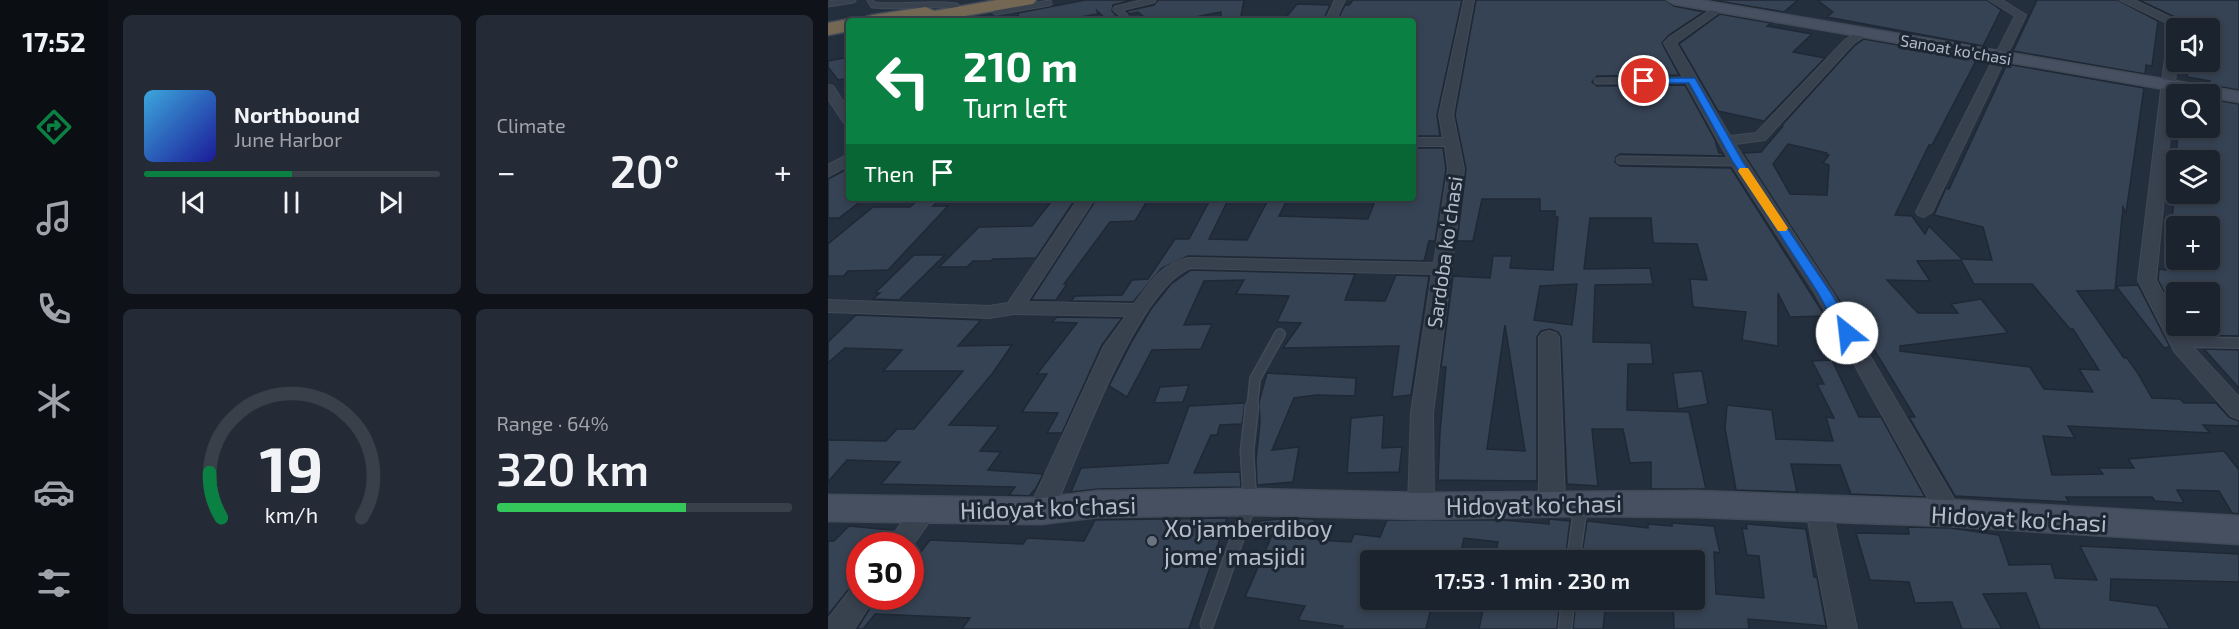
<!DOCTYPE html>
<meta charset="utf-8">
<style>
:root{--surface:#1b232e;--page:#242b36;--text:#f1f3f6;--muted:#a0a4aa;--line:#39404a;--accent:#0b8043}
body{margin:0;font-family:"Exo 2",sans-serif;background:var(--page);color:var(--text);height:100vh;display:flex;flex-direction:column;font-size:22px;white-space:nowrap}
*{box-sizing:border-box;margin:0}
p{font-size:20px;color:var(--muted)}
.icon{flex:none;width:33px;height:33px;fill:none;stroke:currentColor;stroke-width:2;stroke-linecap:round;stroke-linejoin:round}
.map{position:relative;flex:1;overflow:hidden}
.sheet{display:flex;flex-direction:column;gap:15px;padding:15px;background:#0f1319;width:720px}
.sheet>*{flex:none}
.top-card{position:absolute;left:18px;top:18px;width:570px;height:183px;border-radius:6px;box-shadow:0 3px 9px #0003,0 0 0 2px var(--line);background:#0b8043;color:#fff;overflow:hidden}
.fabs{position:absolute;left:1338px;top:18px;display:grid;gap:12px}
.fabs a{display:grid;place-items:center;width:54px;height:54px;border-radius:6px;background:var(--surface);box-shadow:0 3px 9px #0003,0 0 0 2px var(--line);font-size:30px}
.speed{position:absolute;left:18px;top:532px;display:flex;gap:12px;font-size:30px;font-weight:700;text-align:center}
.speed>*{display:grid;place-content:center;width:78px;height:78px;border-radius:50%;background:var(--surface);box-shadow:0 3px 9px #0003,0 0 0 2px var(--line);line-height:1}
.speed .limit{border:9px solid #d22;background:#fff;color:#111}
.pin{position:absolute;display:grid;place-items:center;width:51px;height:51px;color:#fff;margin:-26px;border:3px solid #fff;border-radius:50%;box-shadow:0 2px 6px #0007}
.me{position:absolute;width:66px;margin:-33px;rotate:331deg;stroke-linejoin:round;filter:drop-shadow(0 0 4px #0008)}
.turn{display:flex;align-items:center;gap:21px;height:126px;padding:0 18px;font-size:27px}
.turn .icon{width:78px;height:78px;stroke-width:2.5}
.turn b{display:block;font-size:42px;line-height:51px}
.then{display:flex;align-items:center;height:57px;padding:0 18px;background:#0003;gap:12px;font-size:22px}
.big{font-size:45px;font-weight:600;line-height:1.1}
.sheet .tile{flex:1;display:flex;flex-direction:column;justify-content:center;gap:9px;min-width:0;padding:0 21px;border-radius:9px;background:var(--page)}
.sheet .dial{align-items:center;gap:0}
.dial svg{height:156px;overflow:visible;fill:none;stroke:var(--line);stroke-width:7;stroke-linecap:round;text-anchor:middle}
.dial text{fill:var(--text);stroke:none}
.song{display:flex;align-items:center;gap:18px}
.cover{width:72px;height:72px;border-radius:9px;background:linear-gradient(135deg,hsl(200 70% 55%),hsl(240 70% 35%))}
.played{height:6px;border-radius:3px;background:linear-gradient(90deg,var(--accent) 50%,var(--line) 50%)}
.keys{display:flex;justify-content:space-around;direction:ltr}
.heat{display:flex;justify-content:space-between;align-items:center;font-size:33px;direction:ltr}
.charge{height:9px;border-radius:4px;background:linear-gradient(90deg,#34c759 64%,var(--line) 0)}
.sheet .tiles{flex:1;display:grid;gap:15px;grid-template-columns:repeat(2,1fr)}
.trip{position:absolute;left:532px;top:550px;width:345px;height:60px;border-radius:6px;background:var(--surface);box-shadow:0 3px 9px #0003,0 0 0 2px var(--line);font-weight:600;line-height:60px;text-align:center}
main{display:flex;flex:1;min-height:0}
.tabs{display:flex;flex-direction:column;width:108px;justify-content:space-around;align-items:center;background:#0b0e12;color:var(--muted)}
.tabs .icon{width:42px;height:42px}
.tabs .selected{color:var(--accent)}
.tabs b{font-size:27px;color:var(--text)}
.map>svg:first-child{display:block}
</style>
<main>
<nav class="tabs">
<b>17:52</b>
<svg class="icon selected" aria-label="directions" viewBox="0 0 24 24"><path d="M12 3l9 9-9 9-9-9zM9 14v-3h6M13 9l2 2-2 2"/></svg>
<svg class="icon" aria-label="music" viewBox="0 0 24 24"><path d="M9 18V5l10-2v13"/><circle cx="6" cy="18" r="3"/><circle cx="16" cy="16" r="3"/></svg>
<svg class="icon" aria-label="phone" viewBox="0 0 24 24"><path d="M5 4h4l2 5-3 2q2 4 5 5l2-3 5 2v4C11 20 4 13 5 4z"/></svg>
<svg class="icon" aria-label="climate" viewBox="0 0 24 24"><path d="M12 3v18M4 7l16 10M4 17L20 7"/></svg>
<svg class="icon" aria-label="car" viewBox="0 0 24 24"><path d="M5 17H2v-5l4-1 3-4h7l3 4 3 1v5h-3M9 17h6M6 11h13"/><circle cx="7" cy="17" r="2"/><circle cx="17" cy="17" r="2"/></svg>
<svg class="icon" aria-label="filters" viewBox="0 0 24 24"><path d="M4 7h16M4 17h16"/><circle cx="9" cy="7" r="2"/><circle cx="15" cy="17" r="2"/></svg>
</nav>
<section class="sheet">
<div class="tiles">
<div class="tile">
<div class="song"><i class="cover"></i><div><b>Northbound</b><p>June Harbor</p></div></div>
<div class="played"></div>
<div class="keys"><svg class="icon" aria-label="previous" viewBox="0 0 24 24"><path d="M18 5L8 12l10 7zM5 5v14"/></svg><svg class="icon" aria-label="pause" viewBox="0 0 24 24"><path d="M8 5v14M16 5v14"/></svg><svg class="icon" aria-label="next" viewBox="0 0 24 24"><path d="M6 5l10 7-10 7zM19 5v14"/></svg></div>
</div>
<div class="tile"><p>Climate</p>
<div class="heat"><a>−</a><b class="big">20°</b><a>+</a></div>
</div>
<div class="tile dial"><svg viewBox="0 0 100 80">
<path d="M14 69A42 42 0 1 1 86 69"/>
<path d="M14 69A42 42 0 0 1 8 46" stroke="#0b8043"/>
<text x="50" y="56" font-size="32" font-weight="700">19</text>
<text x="50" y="72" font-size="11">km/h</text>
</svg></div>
<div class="tile"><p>Range · 64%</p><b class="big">320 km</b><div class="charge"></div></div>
</div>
</section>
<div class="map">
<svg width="1411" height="629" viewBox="0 0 1411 629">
<rect width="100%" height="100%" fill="#242f3e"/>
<path fill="#364354" stroke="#1f2835" stroke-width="1.5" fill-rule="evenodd" d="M257 0H304L285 5 284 11 289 16 277 18 269 11 270 14 230 21H191L190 13Z
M330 0H416L412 21H393V12L347 21H321L310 12 301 14 299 11 326 5Z
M525 0H634L609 115 612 136H585V21H509L517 5H521Z
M648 0H837L846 6 876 12 841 35 834 43 851 75 769 76 764 82 769 86 857 85 887 140 891 153H894L896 156 792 154 788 157 787 162 792 166 903 168 997 316 962 317 950 293V346L914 340 918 312 865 307 862 279 879 280 869 244 825 243 823 218H762L756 269 822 268 825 284 767 285 765 342 823 343 825 364H800L799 410 861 412 878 489H823V462L802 463 795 429H764L770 486 739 484 733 337 730 332 722 329 713 331 709 337V481L610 480 612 432 618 367H613L625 276 662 278 665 256H684L682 268 725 270 730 217H727V211H712V199H654L645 241H629L638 169 627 115ZM749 284 744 325 706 320 712 286ZM677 325 697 451 659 449Z
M884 0H970L956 12Z
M989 0H1159L1173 10 1155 46 999 17 1005 12Z
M1209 0H1290L1330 21 1324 66 1318 65 1317 74 1185 51Z
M1311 0H1411V90L1382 85V81L1359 77 1360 62H1382V28H1362V24Z
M469 4 502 5 495 21H455Z
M892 14 943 23 939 26 984 34 965 52 997 58 936 121 890 111 851 44Z
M1036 39 1149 59 1104 145H1101L1067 215 1084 216 1097 234 1101 226 1134 259 1164 260 1155 227 1106 215 1118 188 1121 189 1179 64 1316 88 1298 213 1295 207 1287 290 1249 291 1296 358H1299L1309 372 1324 398 1352 399 1356 403H1388L1401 417 1411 421V426L1375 425 1382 433 1240 426 1247 438 1215 436 1224 475 1275 474 1270 468H1306L1300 459 1396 451 1411 470V514L1404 513 1391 491 1349 490 1356 503 1327 501 1324 497H1238L1241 502 1127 496 1081 417H1087L1030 323H1026L915 153 933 152 955 126 954 125 1026 46ZM960 144 999 153 998 155H1001L995 163 1001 165 999 195 962 194 945 164ZM1133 260 1146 284H1204L1242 329H1245L1271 370 1251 369 1265 392 1216 389 1202 367 1072 351V346L1180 333 1153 299 1123 304 1130 313H1090L1059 280 1102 281 1089 261Z
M21 57V78L10 80 0 67V61Z
M1382 99 1411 104V336L1360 335 1354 326H1382V292H1348V315L1330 280 1331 269 1338 270 1339 260H1382V226H1344L1346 194H1382V160H1348L1350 128H1382Z
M585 148H615L618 169 607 241H601L596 261 360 256 334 268 305 302 243 301 247 296 294 295 304 280 320 279 347 239H361L383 198H401L381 239 419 240 441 198H460L451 216 540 219 548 198H585Z
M21 168V198H37L11 218H0V179Z
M92 198H114L105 206H120L60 270 20 271 16 276H0V244L45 207H82Z
M226 198H248L208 258 165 259 163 261H145L139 267H111L151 227 204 226Z
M269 198H321L307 221 282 222 236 284H239L228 300H203Z
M86 255H117L71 300 45 299 52 293H47Z
M363 270 527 274 517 300 557 301 568 275 601 276 583 395 564 397 571 346 455 348 473 323 449 322 461 296 408 294 416 280 376 281 356 325 384 324 373 349 324 350 299 397 281 386 304 341 323 309 343 284Z
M1310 285 1342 347 1336 348 1288 286Z
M28 315 153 320 130 346 184 345 164 374 121 425 171 426 152 451 173 452 160 470 215 474 208 488 201 496 181 495 187 487 53 484 72 462 19 460 0 482V440L58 441 69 429H86L135 371H55L74 350 17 348 0 363V342Z
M229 317 294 318 274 345 234 433H219L230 413 194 412 219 374H209L249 323 224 322Z
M1376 349 1411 350V388Z
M1004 360 1031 417H1053L1097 497 1023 494 1012 465 963 464 969 492 908 490 897 428 899 405 944 410 948 439 1005 441 998 417 1006 418 989 384H996L984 361Z
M874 371 880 404 850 409 845 373Z
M439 373 528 378 527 396 488 395 466 398 444 450 471 447 465 482 429 485 428 460 432 423 431 402Z
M361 385 355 402 326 403 332 387Z
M417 403 414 424 392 425 389 435H383L366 473 412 472 413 487 270 489 243 492 253 468 340 463 361 406Z
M556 415 554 448 574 447 571 472 519 473 523 418Z
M399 518 361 629H134L142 618 47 614 35 629H29L49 597H82V566L102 540 195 544 199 538 256 541 267 520Z
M461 518 486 519 490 540 523 542 526 534 552 537 559 520H675L721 524V519L742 521 737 561H666L670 542 636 538 631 561H543V600H605L598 629H514L515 626 470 620 477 606 417 597 444 535 419 536 424 522Z
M759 521 820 528V524L844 526V523L886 526 892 553 886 552 888 594 936 598 931 556 919 555 914 528 919 529 918 524 978 529 986 577H989L998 626 920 619 921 629H846L845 600H867V561H806L776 558V561H753Z
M21 526 63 530 50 546H32V575L0 615V541H6Z
M1080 527 1123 528 1171 535 1181 565 1223 564 1227 578 1269 580 1252 546 1411 554V582L1283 579 1282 600 1329 606 1342 629H1212L1198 593 1155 594 1174 629H1134L1124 602 1087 603 1081 582 1042 580 1028 533 1081 534Z
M657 600H732L729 629H651Z
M748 600H778L775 629H745Z"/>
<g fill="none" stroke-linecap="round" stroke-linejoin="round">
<g stroke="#414a57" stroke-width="7">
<path id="lane-far3" d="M42 0 45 5C73 8 100 2 128 6
M0 4 25 0
M168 12 221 3
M297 16 288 9 325 0
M769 81 863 80"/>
</g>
<g stroke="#414a57" stroke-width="9">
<path id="lane-far2" d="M792 160 910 162"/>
</g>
<g stroke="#414a57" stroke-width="12">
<path id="lane-far1" d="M1351 342 1411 343
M424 408 427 379 452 334"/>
</g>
<g stroke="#414a57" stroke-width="15">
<path id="lane" d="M745 561 753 504
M379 624 422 502 419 451 424 406
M737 629 740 600"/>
</g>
<g stroke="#414a57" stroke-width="2">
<path id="street" d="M507 0H517L507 21H497Z
M636 0H646L625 115 636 169 605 413 606 506 602 513 593 516 584 513 580 506 583 413 604 274 362 268C309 289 249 457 226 511L222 518 213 521 204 518 200 511 276 346 298 316 186 314 161 318 0 312V300L161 306 180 303 251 198H267L199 302 306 304C322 283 333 264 360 258L606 263 620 169 617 146H585V138H615L611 115Z
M1161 0H1174L1198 15 1104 212 1096 217 1090 215 1088 212 1187 16Z
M1292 0H1306L1352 22V28H1348L1349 62 1328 280 1348 319V326H1352L1362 344 1411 397V419L1403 416 1346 351 1310 280 1341 24Z
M890 5 895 8 894 10 848 43 902 136 928 133 1017 40 1031 31H1039L1041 33 1025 44 937 140 907 144 1005 293 1130 506 1134 513 1130 520 1121 523 1112 520 987 293 902 162 836 43 842 37Z
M0 85 5 86 21 110V124L16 123 0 99Z
M21 154V165L0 177V165Z
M721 331 728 333 731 337 737 503 733 510 724 512 715 510 711 503V337L714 333Z
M991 500 1000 503 1004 510 1029 629H1001L978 510 982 503Z
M96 501 105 504 109 511 82 549V546H57L87 504Z
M32 586V597H47L26 629H0V619L23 589Z"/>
</g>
<g stroke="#414a57" stroke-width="3">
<path id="secondary" d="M839 0H871L1411 92V102L1382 97V94H1365L846 4Z
M422 489 593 493 868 491 1121 500 1411 516V544L1121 526 868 517 753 516 593 519 422 515 270 517 213 524 0 521V495L213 498 270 491Z"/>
</g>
<g stroke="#434c59" stroke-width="3">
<path id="highway" d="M169 0H208L205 4 199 5 109 21H36L38 17 45 15 98 7 106 11Z
M21 19 27 21H21V31L0 35V23Z"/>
</g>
<use href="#lane-far3" stroke="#38414e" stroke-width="5"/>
<use href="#lane-far2" stroke="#38414e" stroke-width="7"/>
<use href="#lane-far1" stroke="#38414e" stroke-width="9"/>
<use href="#lane" stroke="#38414e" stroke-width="12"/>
<use href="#street" fill="#38414e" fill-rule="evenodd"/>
<use href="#secondary" fill="#465061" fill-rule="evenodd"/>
<use href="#highway" fill="#746855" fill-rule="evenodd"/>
</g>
<path fill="#1a73e8" stroke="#114b97" stroke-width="1.5" d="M867 78 915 162 1003 293 1026 333 1024 336H1014L1012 333 990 293 905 162 861 83H816L812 81 816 78Z"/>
<path fill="#f59e0b" d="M912 168H920L960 228 958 231H950L910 171Z"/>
<circle fill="#6b7280" stroke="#1d2633" stroke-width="2" cx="324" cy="541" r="6"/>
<g text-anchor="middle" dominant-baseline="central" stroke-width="6" stroke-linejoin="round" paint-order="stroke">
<g font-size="16" fill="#b4bcc9" stroke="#1d2633">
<text transform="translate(1128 49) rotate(10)">Sanoat ko'chasi</text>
</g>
<g font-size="20" fill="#b4bcc9" stroke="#1d2633">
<text transform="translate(616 252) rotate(-82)">Sardoba koʻchasi</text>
</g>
<g font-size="24" fill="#b4bcc9" stroke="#1d2633">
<text transform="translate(706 504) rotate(-1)">Hidoyat ko'chasi</text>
<text transform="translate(220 507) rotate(-2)">Hidoyat ko'chasi</text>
<text transform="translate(1191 518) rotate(3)">Hidoyat ko'chasi</text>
</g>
<g font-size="24" fill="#b4bcc9" stroke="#1d2633" text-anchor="start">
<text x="336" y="527">Xo'jamberdiboy<tspan x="336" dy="28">jome' masjidi</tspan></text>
</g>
</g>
</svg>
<div class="fabs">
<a><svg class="icon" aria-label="sound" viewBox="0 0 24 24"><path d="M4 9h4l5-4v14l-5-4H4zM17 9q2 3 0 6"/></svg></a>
<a><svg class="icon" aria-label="search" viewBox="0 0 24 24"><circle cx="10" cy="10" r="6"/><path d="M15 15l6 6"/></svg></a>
<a><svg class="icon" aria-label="layers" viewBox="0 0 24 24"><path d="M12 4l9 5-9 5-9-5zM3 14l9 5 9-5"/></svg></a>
<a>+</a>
<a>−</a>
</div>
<div class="speed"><div class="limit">30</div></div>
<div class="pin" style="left:816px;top:81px;background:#d93025"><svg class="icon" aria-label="arrive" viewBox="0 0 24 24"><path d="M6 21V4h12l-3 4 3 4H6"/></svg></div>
<svg class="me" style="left:1019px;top:333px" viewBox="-20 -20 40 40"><circle r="19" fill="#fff"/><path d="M0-13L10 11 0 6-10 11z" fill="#1a73e8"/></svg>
<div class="trip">17:53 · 1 min · 230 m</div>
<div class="top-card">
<div class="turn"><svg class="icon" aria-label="left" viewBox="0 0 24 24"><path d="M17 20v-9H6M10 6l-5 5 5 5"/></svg><div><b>210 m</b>Turn left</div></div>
<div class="then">Then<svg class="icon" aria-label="arrive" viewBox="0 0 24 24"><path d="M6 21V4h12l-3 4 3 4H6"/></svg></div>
</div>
</div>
</main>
